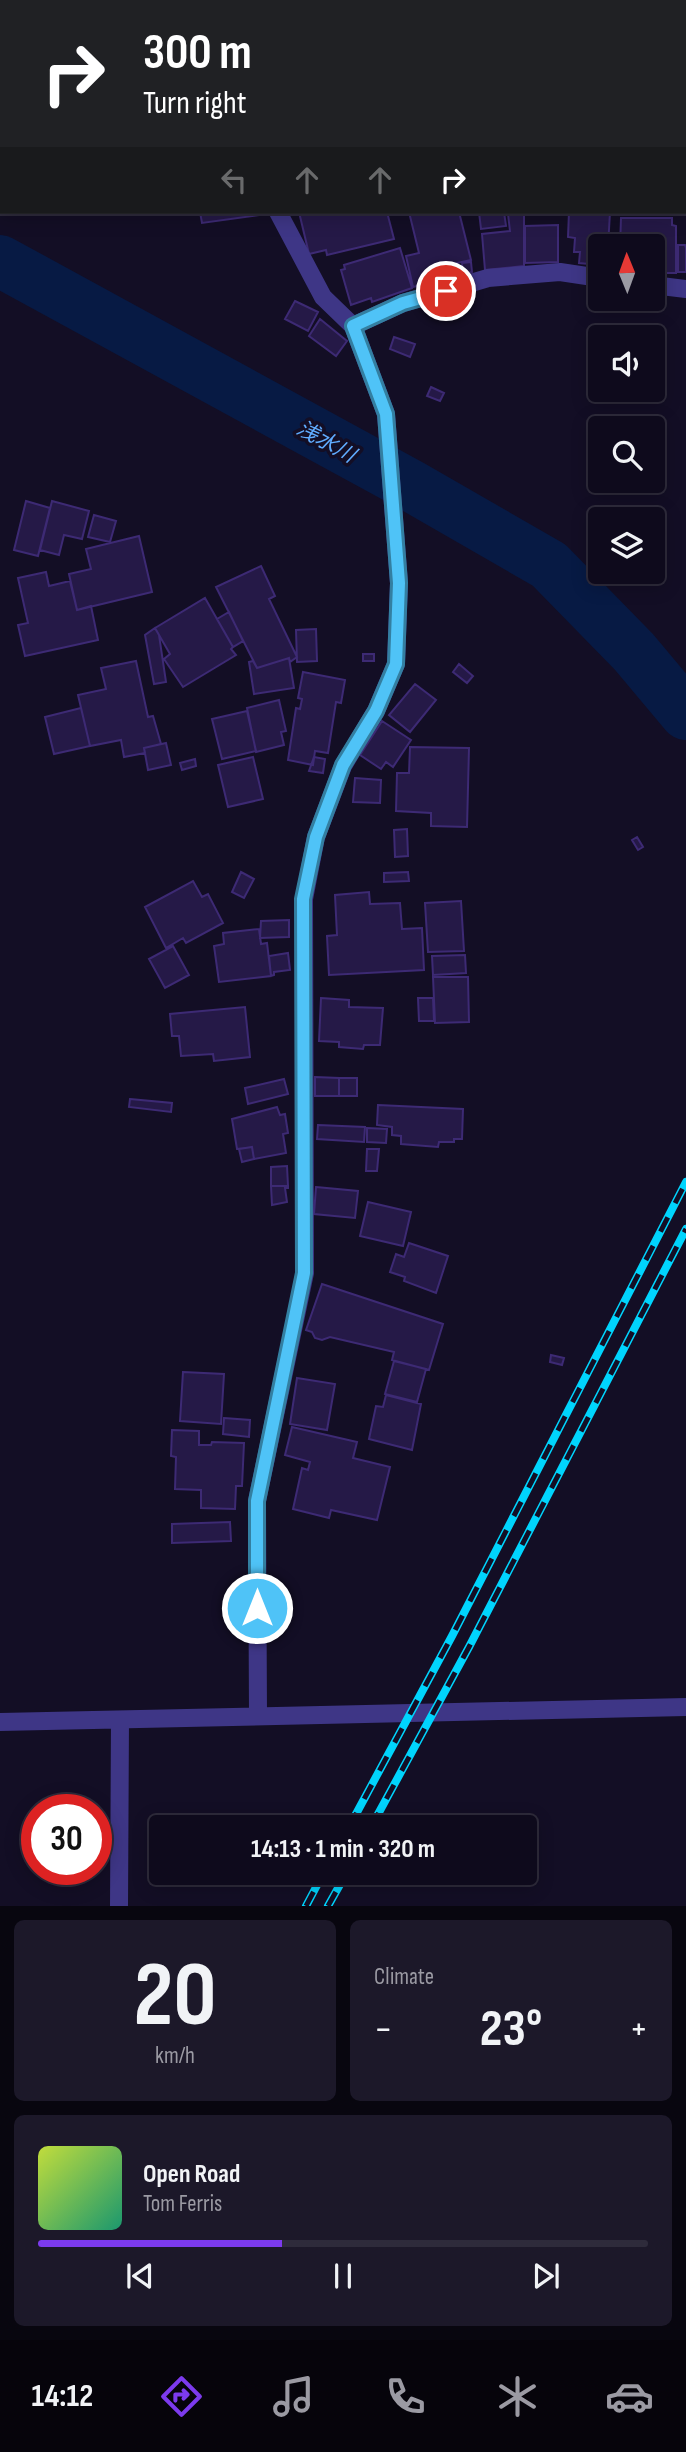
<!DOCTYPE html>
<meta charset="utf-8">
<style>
:root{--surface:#0e0a1c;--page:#1c1829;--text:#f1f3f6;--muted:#9b9aa3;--line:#2e2b3b;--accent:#7c3aed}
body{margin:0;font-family:"Sofia Sans Condensed","Noto Sans JP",sans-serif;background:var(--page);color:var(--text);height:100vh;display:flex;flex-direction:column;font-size:26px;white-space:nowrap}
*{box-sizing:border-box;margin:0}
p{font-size:23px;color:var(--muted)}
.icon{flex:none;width:38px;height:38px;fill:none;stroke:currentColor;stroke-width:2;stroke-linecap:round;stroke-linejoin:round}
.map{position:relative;height:1906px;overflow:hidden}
.details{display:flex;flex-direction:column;gap:14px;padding:14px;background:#08060f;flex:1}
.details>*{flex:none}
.banner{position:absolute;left:0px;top:0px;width:686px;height:214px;box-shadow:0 4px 18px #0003,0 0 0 2px var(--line);background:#202124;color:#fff;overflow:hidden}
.needle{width:46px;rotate:359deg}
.controls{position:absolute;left:588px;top:234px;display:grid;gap:14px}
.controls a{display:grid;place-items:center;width:77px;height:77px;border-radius:7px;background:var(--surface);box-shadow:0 4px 18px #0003,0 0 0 2px var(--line);font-size:35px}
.speed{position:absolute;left:21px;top:1794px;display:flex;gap:14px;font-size:35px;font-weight:700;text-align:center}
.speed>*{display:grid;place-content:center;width:91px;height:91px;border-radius:50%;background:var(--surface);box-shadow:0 4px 18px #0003,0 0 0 2px var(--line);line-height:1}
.speed .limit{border:10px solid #d22;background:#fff;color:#111}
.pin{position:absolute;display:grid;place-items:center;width:60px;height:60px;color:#fff;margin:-30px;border:4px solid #fff;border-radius:50%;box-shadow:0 2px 7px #0007}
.me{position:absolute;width:77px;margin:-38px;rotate:0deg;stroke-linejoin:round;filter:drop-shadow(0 0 5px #0008)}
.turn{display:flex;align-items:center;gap:24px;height:147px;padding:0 28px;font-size:32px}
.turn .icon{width:91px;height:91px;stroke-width:2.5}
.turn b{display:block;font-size:49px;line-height:60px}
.lanes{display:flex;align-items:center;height:66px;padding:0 28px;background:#0003;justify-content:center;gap:35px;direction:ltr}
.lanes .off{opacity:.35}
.big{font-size:52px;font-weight:700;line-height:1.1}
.details .widget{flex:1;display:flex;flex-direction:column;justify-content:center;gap:10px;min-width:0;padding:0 24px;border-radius:10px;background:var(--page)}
.details .dial{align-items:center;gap:0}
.dial b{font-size:91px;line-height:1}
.song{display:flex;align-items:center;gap:21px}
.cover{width:84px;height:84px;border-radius:10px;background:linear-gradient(135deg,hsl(70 70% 55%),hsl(160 70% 35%))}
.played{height:7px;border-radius:4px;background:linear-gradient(90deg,var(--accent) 40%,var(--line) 40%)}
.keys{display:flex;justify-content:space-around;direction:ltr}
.heat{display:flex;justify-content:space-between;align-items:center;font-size:38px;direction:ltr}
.details .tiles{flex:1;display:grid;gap:14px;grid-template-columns:1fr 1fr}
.widget:last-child{grid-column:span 2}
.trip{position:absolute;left:149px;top:1815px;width:388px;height:70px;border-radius:7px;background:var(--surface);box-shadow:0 4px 18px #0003,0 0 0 2px var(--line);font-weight:700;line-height:70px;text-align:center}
.dock{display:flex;height:112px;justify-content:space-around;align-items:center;background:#06040b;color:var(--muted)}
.dock .icon{width:49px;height:49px}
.dock .active{color:var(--accent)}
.dock b{font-size:32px;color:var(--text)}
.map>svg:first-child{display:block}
</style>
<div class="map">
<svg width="686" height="1906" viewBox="0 0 686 1906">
<rect width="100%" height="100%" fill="#130e25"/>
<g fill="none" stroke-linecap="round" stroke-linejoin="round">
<path stroke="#071a44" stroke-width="52" d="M0 261 410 485 549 565 634 652 686 714"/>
</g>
<path fill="#251947" stroke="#3d2a74" stroke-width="2" d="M47 0H81V2H47Z
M81 0H109V2H81Z
M129 0H172V2H129Z
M204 0H247L248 2H205Z
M353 0H422L352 2Z
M425 0H473V2H425Z
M515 0H565V2H515Z
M565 0H610L604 2H565Z
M200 212H260V215L202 223Z
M299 212H361L362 214 387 212 394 239 327 255 326 250 309 254Z
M409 212H459L471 260 457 263 460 275 413 287 406 256 419 253Z
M479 212H504L506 226 481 229Z
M569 212H610L608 247H600V265L579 263 580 252H574L575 238 568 237Z
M524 213V266L485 270 482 234 510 231 508 214Z
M621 218H672V225L676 226V273H653V247H620Z
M558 225V262L525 263V226Z
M678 245H685L686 248V272H678Z
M400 248 412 288 372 302 371 298 351 305 341 270 345 269 344 265Z
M471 262 472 272 463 274 462 263Z
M295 301 318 312 308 331 285 319Z
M320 319 347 341 336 356 309 336Z
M394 337 415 344 410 357 390 349Z
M431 387 444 393 440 401 427 396Z
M26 501 50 508 38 556 14 550Z
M52 501 89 511 82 539 64 535 59 555 40 550Z
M94 515 116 521 110 542 88 537Z
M139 536 152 592 77 610 69 574 91 569 86 549Z
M261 566 275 596 269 599 297 657 290 662 289 658 257 668 216 587Z
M46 572 49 586 70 581 77 610 91 606 98 640 25 656 18 625 28 623 18 578Z
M205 598 233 647 231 649 236 655 183 687 164 659 170 654 155 628Z
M229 612 243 641 233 647 217 619Z
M155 628 159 635 166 682 154 684 145 635Z
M316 629 317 661 297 662 296 630Z
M363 654H374V661H363Z
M289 658 294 688 254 694 249 662 253 661 257 668Z
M136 661 148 717 153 716 161 744 144 748 145 753 124 757 121 740 90 746 78 695 106 689 101 668Z
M459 664 473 676 467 683 453 672Z
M303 672 345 680 341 703 336 702 328 753 315 751 313 765 288 760 296 708 300 709 302 699 298 698Z
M415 684 436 700 410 732 389 715Z
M279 700 286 731 281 732 284 745 256 752 247 708Z
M81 708 90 746 54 754 45 717Z
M247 711 256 751 222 759 212 719Z
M382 721 411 740 393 767 386 762 381 769 360 755Z
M166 743 171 765 148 770 144 748Z
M410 747 469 748 467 827 431 826V813L396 811 397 773H409Z
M253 757 263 799 228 807 218 765Z
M314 757 325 759 323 773 309 771Z
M195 759 196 766 182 770 180 763Z
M355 778 381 780 380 803 353 802Z
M407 829 408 856 395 857 394 830Z
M637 837 643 847 638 850 632 840Z
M241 872 254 879 244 898 232 892Z
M408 872 409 881 384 882V873Z
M193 881 202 897 208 894 223 923 186 943 183 938 166 948 145 907Z
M369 892 370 904 400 903 402 929 422 928 424 970 329 975 327 936 337 935 335 895Z
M461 901 464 951 428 952 425 903Z
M289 920V937L260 938 261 921Z
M259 929 261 944 267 943 271 976 219 982 214 946 224 944 223 933Z
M173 946 189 975 165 988 149 959Z
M288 953 290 970 274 972V975L271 976 269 956Z
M465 955 466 973 433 975 432 956Z
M433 977H468L469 1022 435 1023Z
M321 998 349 1000V1007L383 1008 380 1045H364L363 1049 339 1047V1042L319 1041Z
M418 998H433L434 1021H419Z
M245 1007 250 1057 214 1061 213 1054 181 1056 179 1036H172L170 1014Z
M315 1077 339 1078V1096H315Z
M339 1078H357V1096H339Z
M284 1079 288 1094 248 1104 245 1088Z
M130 1099 172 1103 171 1112 129 1107Z
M378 1105 463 1109 462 1139H454V1142H439L438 1147 401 1144V1136L392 1135V1127L377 1125Z
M277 1107 280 1115 285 1114 288 1133 283 1134 286 1153 254 1159 252 1147 237 1149 232 1119Z
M318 1125 365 1127 364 1142 317 1139Z
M367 1128 387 1129 386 1143 367 1142Z
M252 1147 254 1159 242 1162 239 1149Z
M367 1149H379L377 1171H366Z
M287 1166 288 1186H271V1167Z
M271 1186H288V1188H285L287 1202 272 1205Z
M316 1187 358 1191 355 1218 314 1214Z
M368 1202 411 1212 403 1246 360 1236Z
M409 1243 448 1256 436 1293 404 1281 405 1277 390 1272 396 1254 404 1257Z
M322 1284 443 1324 429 1370 392 1360 394 1352 330 1337 322 1340 315 1338 312 1332 306 1330Z
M551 1355 564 1358 562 1365 550 1362Z
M394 1361 426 1369 417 1402 385 1394Z
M183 1372 224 1374 221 1424 180 1421Z
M297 1378 335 1384 327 1430 290 1424Z
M386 1395 421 1404 412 1450 369 1439 376 1406 383 1407Z
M224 1418 250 1420 249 1437 223 1434Z
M292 1427 357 1442 353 1458 390 1467 377 1520 331 1510 329 1518 293 1509 302 1468 308 1470 310 1462 285 1455Z
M172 1430 199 1431V1445H211L212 1442 244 1443 242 1486H236L235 1509 201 1508V1490L175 1489 176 1457 171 1456Z
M230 1522 231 1541 172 1543V1524Z"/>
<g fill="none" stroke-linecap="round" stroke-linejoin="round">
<path stroke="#3e3686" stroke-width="18" d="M193 0 194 2
M653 285 686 289
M353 326 403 303 488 278 560 272 600 278
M258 1715 257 1501 305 1273 304 899 316 837 343 766 376 711 396 664 399 583 386 414 353 326 323 297 278 212
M0 1722 686 1707
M119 1906 120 1720"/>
<path stroke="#e553cc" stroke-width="19" d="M642 0V2
M684 143 686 149"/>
<g stroke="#00d4fd" stroke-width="8">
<path id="rail" d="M349 1827 452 1636 686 1182
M371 1827 469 1647 686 1229
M306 1906 324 1872
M328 1906 347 1872"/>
</g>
<use href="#rail" stroke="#130e25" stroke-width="5" stroke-dasharray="16" stroke-linecap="butt"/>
</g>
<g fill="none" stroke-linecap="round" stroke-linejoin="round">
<g stroke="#337fa1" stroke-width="18">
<path id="route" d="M257 1608V1501L304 1273 303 899 316 837 343 765 376 711 396 664 399 583 386 414 353 326 403 303 446 291"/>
</g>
<use href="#route" stroke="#4fc3f7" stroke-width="12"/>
</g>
<g text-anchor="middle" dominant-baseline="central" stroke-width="7" stroke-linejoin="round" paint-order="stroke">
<g font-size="21" font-style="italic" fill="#60acff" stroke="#130e25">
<text transform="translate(326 442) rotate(29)">浅水川</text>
</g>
</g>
</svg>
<div class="controls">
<a><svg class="needle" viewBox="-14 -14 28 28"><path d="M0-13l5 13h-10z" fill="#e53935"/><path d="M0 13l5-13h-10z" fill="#9b9aa3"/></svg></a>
<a><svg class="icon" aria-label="sound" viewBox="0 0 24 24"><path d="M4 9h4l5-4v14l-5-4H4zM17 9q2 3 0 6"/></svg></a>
<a><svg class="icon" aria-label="search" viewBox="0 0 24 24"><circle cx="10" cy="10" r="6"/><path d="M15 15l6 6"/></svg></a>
<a><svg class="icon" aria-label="layers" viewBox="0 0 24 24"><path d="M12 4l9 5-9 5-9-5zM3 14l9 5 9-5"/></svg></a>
</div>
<div class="speed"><div class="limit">30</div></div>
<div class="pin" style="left:446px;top:291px;background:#d93025"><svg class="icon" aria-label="arrive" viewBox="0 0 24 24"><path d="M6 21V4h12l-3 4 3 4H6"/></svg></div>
<svg class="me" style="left:257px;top:1608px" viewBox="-20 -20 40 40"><circle r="17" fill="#4fc3f7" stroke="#fff" stroke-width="3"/><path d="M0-11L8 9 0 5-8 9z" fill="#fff"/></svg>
<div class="trip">14:13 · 1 min · 320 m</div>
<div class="banner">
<div class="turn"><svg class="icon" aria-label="right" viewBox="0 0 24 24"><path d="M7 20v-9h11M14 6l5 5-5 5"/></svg><div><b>300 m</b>Turn right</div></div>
<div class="lanes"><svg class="icon off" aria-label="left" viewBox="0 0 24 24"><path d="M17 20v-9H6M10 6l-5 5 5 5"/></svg><svg class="icon off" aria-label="ahead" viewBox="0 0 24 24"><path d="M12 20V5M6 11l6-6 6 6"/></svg><svg class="icon off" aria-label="ahead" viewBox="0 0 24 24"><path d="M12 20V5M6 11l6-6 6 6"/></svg><svg class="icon" aria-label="right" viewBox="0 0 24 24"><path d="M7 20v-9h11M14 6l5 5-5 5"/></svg></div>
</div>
</div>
<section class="details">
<div class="tiles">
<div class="widget dial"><b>20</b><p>km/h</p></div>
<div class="widget"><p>Climate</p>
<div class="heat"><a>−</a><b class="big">23°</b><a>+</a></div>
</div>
<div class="widget">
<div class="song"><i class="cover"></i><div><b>Open Road</b><p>Tom Ferris</p></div></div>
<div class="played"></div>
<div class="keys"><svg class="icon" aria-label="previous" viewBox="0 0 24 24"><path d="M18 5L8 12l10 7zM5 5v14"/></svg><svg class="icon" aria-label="pause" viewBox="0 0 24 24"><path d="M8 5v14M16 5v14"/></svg><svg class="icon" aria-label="next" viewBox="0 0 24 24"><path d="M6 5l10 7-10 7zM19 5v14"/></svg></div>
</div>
</div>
</section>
<nav class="dock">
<b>14:12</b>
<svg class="icon active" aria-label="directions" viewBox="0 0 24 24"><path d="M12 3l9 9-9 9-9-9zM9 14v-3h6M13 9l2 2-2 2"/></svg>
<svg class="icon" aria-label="music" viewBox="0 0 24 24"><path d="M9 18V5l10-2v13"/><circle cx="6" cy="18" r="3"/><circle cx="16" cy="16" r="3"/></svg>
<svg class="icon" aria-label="phone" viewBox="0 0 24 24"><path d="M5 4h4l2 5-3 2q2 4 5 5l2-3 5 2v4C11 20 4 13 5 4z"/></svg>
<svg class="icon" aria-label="climate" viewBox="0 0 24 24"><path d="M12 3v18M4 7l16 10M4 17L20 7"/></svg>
<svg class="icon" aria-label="car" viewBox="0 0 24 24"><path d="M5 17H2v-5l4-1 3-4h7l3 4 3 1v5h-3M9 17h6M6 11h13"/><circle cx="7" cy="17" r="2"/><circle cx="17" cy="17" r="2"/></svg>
</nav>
